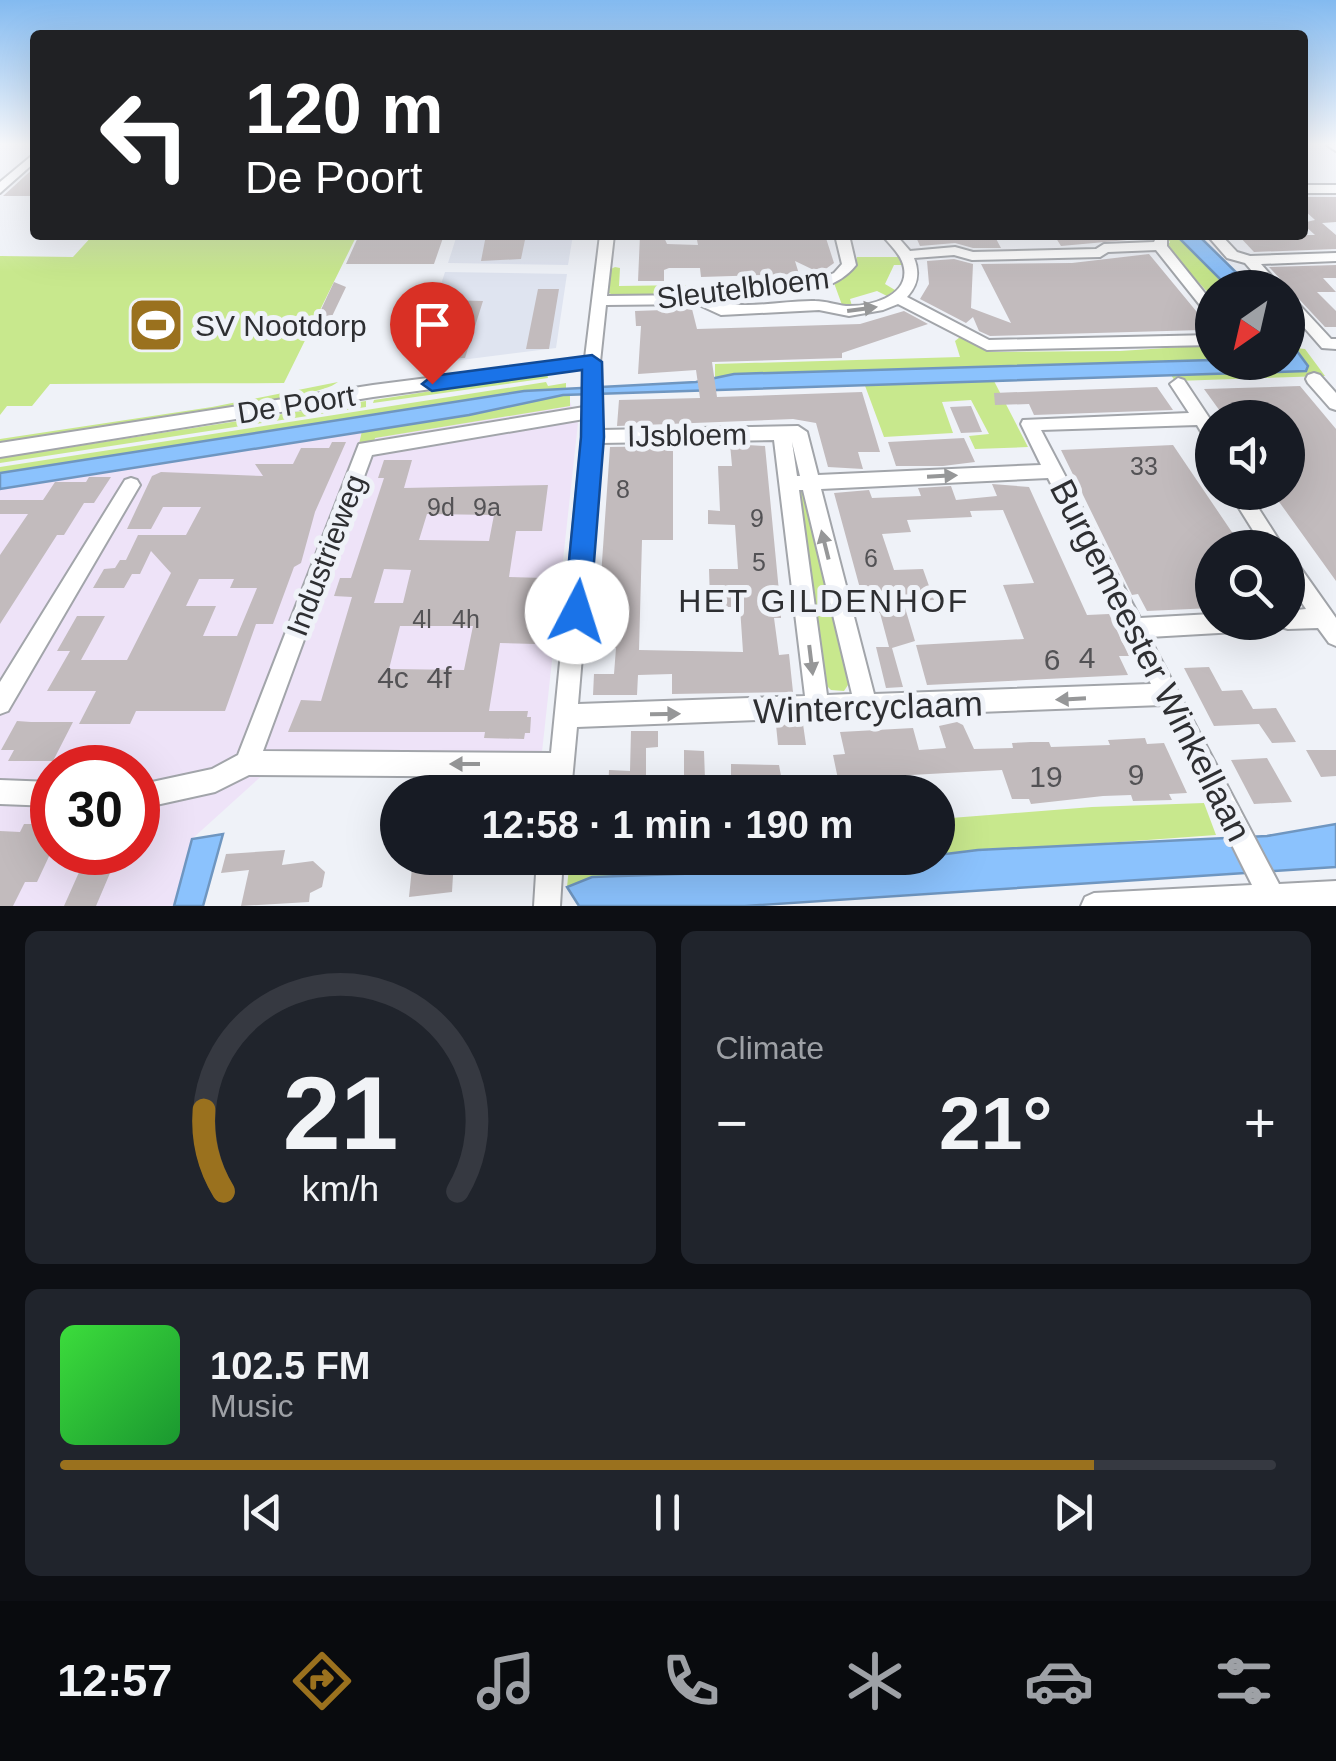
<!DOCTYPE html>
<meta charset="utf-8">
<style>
:root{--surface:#171b24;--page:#20242c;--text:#f1f3f6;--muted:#9ea1a6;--line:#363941;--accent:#9a711e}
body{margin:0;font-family:Arial,sans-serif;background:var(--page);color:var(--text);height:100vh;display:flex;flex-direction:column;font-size:38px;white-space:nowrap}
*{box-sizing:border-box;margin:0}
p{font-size:32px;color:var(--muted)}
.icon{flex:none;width:55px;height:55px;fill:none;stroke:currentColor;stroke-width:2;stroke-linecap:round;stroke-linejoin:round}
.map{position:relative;height:906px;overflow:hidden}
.drawer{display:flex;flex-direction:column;gap:25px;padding:25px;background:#0d0f14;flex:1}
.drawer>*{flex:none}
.guide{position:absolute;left:30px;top:30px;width:1278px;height:210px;border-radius:10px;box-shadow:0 10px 40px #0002;background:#202124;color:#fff;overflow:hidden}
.needle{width:65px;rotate:214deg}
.tools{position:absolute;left:1195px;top:270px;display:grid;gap:20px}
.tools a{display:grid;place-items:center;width:110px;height:110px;border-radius:50%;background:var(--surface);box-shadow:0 10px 40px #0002;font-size:50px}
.speed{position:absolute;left:30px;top:745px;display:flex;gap:20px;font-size:50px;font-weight:700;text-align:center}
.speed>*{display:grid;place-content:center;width:130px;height:130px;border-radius:50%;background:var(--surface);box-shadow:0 10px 40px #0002;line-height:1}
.speed .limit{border:15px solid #d22;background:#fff;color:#111}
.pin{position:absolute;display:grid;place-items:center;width:85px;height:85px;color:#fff;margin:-102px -42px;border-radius:50% 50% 50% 0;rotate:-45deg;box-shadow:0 0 10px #0007}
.pin .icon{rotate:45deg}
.me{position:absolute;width:110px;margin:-55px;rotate:5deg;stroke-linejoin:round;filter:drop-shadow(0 0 8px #0008)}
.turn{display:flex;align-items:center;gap:35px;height:210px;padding:0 50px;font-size:45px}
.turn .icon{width:130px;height:130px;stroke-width:2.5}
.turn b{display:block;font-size:70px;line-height:85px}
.big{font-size:75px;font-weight:700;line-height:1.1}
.drawer .widget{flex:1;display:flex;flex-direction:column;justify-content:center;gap:15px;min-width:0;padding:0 35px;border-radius:15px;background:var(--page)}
.drawer .dial{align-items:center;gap:0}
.dial svg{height:260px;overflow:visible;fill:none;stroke:var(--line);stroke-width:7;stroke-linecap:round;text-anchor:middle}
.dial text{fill:var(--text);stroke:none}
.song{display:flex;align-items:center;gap:30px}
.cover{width:120px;height:120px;border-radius:15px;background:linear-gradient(135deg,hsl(120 70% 55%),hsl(130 70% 35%))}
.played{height:10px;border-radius:5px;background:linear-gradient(90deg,var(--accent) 85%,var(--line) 85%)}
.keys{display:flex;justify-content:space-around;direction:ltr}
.heat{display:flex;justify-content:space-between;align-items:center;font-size:55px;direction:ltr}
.drawer .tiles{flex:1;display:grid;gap:25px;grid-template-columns:1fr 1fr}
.widget:last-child{grid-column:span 2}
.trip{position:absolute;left:380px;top:775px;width:575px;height:100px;border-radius:50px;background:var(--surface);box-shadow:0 10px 40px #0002;font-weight:700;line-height:100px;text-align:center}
.tab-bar{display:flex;height:160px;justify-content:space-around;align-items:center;background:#090b0e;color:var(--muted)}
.tab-bar .icon{width:70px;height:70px}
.tab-bar .on{color:var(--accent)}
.tab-bar b{font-size:45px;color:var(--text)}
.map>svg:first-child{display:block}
</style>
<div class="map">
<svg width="1336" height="906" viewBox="0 0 1336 906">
<rect width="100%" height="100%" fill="#eff2f8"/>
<path fill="#eee3f8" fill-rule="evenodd" d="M569 399 578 423 542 752 289 751 192 839 174 906H0V489ZM52 768H138V852H52Z"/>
<path fill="#dfe4f0" d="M457 235H573L568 265 448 263Z
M445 272 567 274 556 348 414 366Z"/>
<path fill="#c8e88d" d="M93 235H357L284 383 50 384 32 406H7L0 415V256L73 257Z
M1164 235H1176L1228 287 1212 288V297L1166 247 1170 242Z
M857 257H898L904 265H894L885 284 895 290 887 296 877 291 850 299 852 306 842 305 834 283 853 270Z
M615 267 620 268 619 286 689 285 691 290 689 294 613 295 609 293 611 269Z
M960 337 990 352 1120 351 1212 345V360L734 374 715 379V364L960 357 955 341Z
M1296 348 1305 349 1325 376 1175 381 1171 375 1306 370 1308 365Z
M547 373 548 378 373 403 374 400Z
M994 381 1028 447 975 449 969 436 989 434 971 400 942 402 953 433 884 437 864 383Z
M338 382C322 395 259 400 234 409L0 444V439L212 407Z
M546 382 548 386 566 383V389L524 391 0 473V467Z
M563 395 570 396V406L375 438 374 442 359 444 362 431 469 415Z
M366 401V407L0 463V458Z
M804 487 852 679 844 691 831 690 825 684 798 488Z
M1204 803 1216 835 938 855V819L1092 807Z
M570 858H915L824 869 593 877 567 887Z"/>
<path fill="#8bc2fd" stroke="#6f96c0" stroke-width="2.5" d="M1176 235H1198L1251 287H1228Z
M1288 339 1308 366 1306 371 563 395 469 415 0 489V473L524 391 696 382 734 374 1212 360 1288 362Z
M1336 824V867L745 906H579L567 887 592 877 824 869 978 850 1267 836Z
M223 834 203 906H174L192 839Z"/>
<path fill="#c2bbbd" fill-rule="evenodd" d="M35 167V196H3Z
M1302 197H1336V222L1322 223 1336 235V249L1254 252 1238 235H1315L1302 223 1315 220 1302 208Z
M359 235H444L434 264H346Z
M486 235H526L521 259 481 261Z
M640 235H663L667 244 698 245 696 235H825L834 263 820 273 795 261 799 274 701 277 700 268H669L664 270V281H638Z
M915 235H994L1001 248H973L955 243 920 246Z
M1054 235H1134L1138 239 1061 246Z
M1149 254 1206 323 1198 326 1202 330 990 336 979 331 973 317 966 323 920 299 929 284 927 261 954 259 973 264 971 308 1011 323 981 264 1072 263Z
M1336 265V278H1323L1336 292H1317L1336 311V327H1325L1269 267Z
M334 282 346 287 325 331H311Z
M538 289H559L549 349H526Z
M442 300 483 301 465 358 423 360Z
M692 309 697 329 860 324 904 311 928 324 842 353V358L712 362 717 397 862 392 880 452H858L863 469 828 467 816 423 793 419 617 426 619 400 700 398 696 370 638 374 641 326H636L635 311Z
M1300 386 1336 429V581L1272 492H1288V445H1299L1288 431V418H1225L1204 389Z
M1157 387 1173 410 1034 415 1029 404 995 405 994 393Z
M971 406 982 432 961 433 950 407Z
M964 438 975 462 943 466H896L888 442Z
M332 442H346L315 512 301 563 294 567 273 624H256L225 711H136L130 724H79L96 691H47L70 651H57L77 616H105L81 660H127L171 573 151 551 140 574H132L124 588H93L104 569 115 568 120 560H126L138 535H186L201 507H163L151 529H127L152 476 161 472 263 476 255 464H293L301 448H329ZM199 579H234L230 588H257L237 636H203L216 606H186Z
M730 444 765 446 780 602 781 618H774L779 655 789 654 793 692 672 694V674L638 675 637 695H593L594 674H614L616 648H596L610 447 673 446V540H642L639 650 743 652 740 607H712L710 601 709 569H738L735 525 708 524V510L720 511 718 466H732Z
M1173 445 1242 547 1212 548V608L1147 611 1138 594 1132 595 1061 450Z
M384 460H412L404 488 548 485 542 531H516L509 577 544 578 535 644 500 643 489 711H528L527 717H531L530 733H525L524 739 484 738 485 732H288L301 700 321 701 352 597 334 596 340 578H351L384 478H378ZM427 514 494 515 489 541 419 540ZM384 569 411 570 403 603H374ZM400 626H473L464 670 389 669Z
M89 477H111L94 503H84L64 535H57L0 624V555L28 514H0V500H43L55 482H86Z
M992 484 1029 487 1087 615 1109 614 1129 656H1119L1128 675 927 685 916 645 1024 639 1003 585 1034 583 1003 510 970 511 972 517 907 520 911 532 882 534 894 570 923 569 934 600 903 601 915 641 892 648 903 687 886 688 876 647H889L880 613 867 614 834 493 869 490 872 498 921 496 918 488 951 486 956 500 997 496Z
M1209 667 1222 691 1242 690 1253 709 1276 708 1296 742 1272 743 1259 724 1214 726 1184 668Z
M17 721 31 722H73L53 761H8L14 750H1Z
M957 722 963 725 974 749 1013 748 1012 743 1031 742H1049L1051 747 1110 745 1108 740 1145 738 1147 744 1164 743 1187 793 1169 794 1172 800 1133 801 1131 795 1103 796 1031 804 1029 799H1012L1002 770 838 779 833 755 845 754 840 732 913 728 919 750 946 748 939 726Z
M803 724 806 745H778L776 725Z
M631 731H658V747L646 748V777H659V792H608L609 770 630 771Z
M684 750 704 751 705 779H684Z
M1306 750H1336V776L1321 777Z
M1267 758 1292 802 1254 804 1231 760Z
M731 764 779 765 784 792H718L717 778H731Z
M24 824H52V850L37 882H25L13 906H0V831L20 832Z
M285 850 282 865 313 861 325 872 322 887 310 893 309 902 241 906 249 870 221 873 226 854Z
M88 852H119L96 906H64Z
M413 858H454L452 892 409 897Z"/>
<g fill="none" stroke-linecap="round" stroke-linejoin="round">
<g stroke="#a2a5aa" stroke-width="4">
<path id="street" d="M1327 145H1336V151Z
M35 153V162L0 193V182Z
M1302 185H1336V193H1302Z
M600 235H614L607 296 693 295 695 290 716 285 820 279 834 273 842 264 835 235H849L856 265C819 311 753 277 707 297 739 313 780 300 815 301 826 301 836 305 846 306 869 307 909 297 904 268 902 255 890 245 882 235H896L910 251 955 247 973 252 1096 249 1104 244 1154 242 1157 236H1167V246L1212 302V316L1207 314 1156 250 1108 252 1100 257 972 260 954 255 914 258C920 273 918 285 907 297L989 340 1212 335V345L987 350 898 304 883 310 849 316 819 310 721 315 697 304 606 305 600 362 601 430 798 426 807 432 818 475 1041 465 1021 424 1023 420 1189 413 1170 384 1178 378 1184 380 1212 422V441L1206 440 1197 425 1041 430 1140 618 1212 614V622H1246L1243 629 1236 632 1149 637 1279 884 1336 881V906H1081L1085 897 1094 893 1252 885 1162 705 874 716 866 719C853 714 831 716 818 721L811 718 577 727 571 792H547L548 777 249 775 215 792 138 809V785L212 769 238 755 359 444 584 407V368L373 397 0 457V443L373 385 585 358ZM584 419 551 753 263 751 372 455ZM774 440 805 696 578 704 600 443ZM792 442 800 476H797ZM1048 478 1151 684 874 694 821 489ZM799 490H803L852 694 827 695Z
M1207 235H1221L1237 252 1250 256 1336 253V261L1261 264 1282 288H1267L1245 263 1227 258Z
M1288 296 1293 298 1331 339H1336V349L1322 348 1288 309Z
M1314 373 1320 375 1336 393V410L1330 408 1308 383 1306 379 1308 375Z
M131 478 137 480 140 485 137 490 8 711 0 714V682L125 480Z
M1229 492H1248L1284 548H1264Z
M1288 557 1295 560 1336 618V646L1329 643 1318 628 1288 629 1281 627 1279 622H1288V611L1306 609 1288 582Z
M0 780 52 782V806L0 804Z
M537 858H563L560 906H534Z"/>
</g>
<use href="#street" fill="#fff" fill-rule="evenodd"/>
</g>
<defs><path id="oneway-solid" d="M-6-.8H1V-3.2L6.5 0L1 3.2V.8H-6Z" transform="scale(2.5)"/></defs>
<g fill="#969798">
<use href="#oneway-solid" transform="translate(862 309) rotate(-8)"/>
<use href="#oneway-solid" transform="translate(942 476) rotate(-3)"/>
<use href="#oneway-solid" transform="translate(825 545) rotate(-104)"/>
<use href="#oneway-solid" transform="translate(811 660) rotate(83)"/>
<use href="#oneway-solid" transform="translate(1071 699) rotate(177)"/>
<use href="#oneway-solid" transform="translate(665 714) rotate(-1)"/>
<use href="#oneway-solid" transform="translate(465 764) rotate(-180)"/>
</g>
<linearGradient id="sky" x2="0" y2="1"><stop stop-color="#83baf0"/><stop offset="0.53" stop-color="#f8f9fc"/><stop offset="1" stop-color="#f8f9fc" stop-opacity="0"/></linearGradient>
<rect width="1336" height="272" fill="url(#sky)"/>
<path fill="#1a73e8" stroke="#114b97" stroke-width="2.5" d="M592 355 602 362 604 437 590 612 586 620 577 624 568 620 564 612 581 437 582 370 432 391 422 384 432 376Z"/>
<defs>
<g id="stadium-square" transform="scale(2.875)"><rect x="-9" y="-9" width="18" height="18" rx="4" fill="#9a711e" stroke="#eff2f8"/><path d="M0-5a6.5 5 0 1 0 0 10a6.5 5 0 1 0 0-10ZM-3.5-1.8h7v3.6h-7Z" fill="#fff"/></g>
</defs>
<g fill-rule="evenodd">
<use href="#stadium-square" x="156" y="325"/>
</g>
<g text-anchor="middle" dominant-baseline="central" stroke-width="10" stroke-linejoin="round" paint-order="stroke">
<g font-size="25" fill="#535255">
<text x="1144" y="466">33</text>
<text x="623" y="489">8</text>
<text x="441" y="507">9d</text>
<text x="487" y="507">9a</text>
<text x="757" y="518">9</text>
<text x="871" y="558">6</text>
<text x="759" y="562">5</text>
<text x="422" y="619">4l</text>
<text x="466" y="619">4h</text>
</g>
<g font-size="30" fill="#2e2f32" stroke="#eff2f8">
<text transform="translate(743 288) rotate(-7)">Sleutelbloem</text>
<text transform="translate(296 404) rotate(-9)">De Poort</text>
<text transform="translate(687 435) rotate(-1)">IJsbloem</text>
<text transform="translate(326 555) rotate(-69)">Industrieweg</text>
</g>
<g font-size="30" fill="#2e2f32" stroke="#eff2f8" text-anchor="start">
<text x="195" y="325">SV Nootdorp</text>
</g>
<g font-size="30" fill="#535255">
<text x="1087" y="657">4</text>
<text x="1052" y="659">6</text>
<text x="393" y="677">4c</text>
<text x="439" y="677">4f</text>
<text x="1136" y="774">9</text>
<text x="1046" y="776">19</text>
</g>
<g font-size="32" letter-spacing="2.5" fill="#2e2f32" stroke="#eff2f8">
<text x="824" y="601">HET GILDENHOF</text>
</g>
<g font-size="35" fill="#2e2f32" stroke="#eff2f8">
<text transform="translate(1151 660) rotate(63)">Burgemeester Winkellaan</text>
<text transform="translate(868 707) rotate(-2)">Wintercyclaam</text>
</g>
</g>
</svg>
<div class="tools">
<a><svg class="needle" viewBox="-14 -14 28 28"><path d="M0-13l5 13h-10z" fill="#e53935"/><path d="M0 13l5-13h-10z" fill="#9ea1a6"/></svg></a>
<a><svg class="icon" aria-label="sound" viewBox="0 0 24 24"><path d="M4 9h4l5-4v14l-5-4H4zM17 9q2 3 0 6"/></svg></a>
<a><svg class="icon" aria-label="search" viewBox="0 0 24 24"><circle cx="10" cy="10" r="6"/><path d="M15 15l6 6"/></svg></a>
</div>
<div class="speed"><div class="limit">30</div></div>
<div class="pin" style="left:432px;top:384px;background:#d93025"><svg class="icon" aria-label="arrive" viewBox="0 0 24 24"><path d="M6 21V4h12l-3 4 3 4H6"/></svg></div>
<svg class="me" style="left:577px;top:612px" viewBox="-20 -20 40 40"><circle r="19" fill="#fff"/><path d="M0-13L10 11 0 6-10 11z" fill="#1a73e8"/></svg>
<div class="trip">12:58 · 1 min · 190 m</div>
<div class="guide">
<div class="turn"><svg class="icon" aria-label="left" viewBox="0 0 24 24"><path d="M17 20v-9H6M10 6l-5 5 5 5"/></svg><div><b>120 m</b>De Poort</div></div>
</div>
</div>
<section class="drawer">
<div class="tiles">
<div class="widget dial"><svg viewBox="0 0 100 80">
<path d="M14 69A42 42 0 1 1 86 69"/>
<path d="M14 69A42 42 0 0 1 8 44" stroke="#9a711e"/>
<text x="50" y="56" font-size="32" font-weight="700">21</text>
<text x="50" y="72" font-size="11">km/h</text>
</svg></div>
<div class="widget"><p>Climate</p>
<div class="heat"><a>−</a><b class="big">21°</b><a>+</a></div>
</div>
<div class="widget">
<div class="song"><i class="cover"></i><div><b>102.5 FM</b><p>Music</p></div></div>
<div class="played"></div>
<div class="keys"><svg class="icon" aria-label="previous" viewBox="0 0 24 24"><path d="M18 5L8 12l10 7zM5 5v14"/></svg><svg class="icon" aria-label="pause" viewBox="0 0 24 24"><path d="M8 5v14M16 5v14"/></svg><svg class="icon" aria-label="next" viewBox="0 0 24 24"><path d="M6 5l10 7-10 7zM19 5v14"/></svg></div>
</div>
</div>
</section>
<nav class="tab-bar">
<b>12:57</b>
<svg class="icon on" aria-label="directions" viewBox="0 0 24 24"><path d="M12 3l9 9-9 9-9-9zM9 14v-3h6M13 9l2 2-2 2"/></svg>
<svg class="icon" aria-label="music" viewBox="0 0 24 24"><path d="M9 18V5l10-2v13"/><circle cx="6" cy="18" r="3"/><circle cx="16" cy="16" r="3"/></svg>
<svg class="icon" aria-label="phone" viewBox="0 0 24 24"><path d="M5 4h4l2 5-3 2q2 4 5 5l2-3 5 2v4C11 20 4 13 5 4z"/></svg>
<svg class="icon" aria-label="climate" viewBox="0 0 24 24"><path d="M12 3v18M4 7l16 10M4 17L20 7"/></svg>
<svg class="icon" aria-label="car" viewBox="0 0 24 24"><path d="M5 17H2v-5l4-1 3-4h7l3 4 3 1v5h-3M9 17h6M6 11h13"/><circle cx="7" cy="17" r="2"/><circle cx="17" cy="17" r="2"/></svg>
<svg class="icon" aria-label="filters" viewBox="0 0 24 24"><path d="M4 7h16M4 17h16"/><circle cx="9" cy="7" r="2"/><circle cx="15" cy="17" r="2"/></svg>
</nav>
